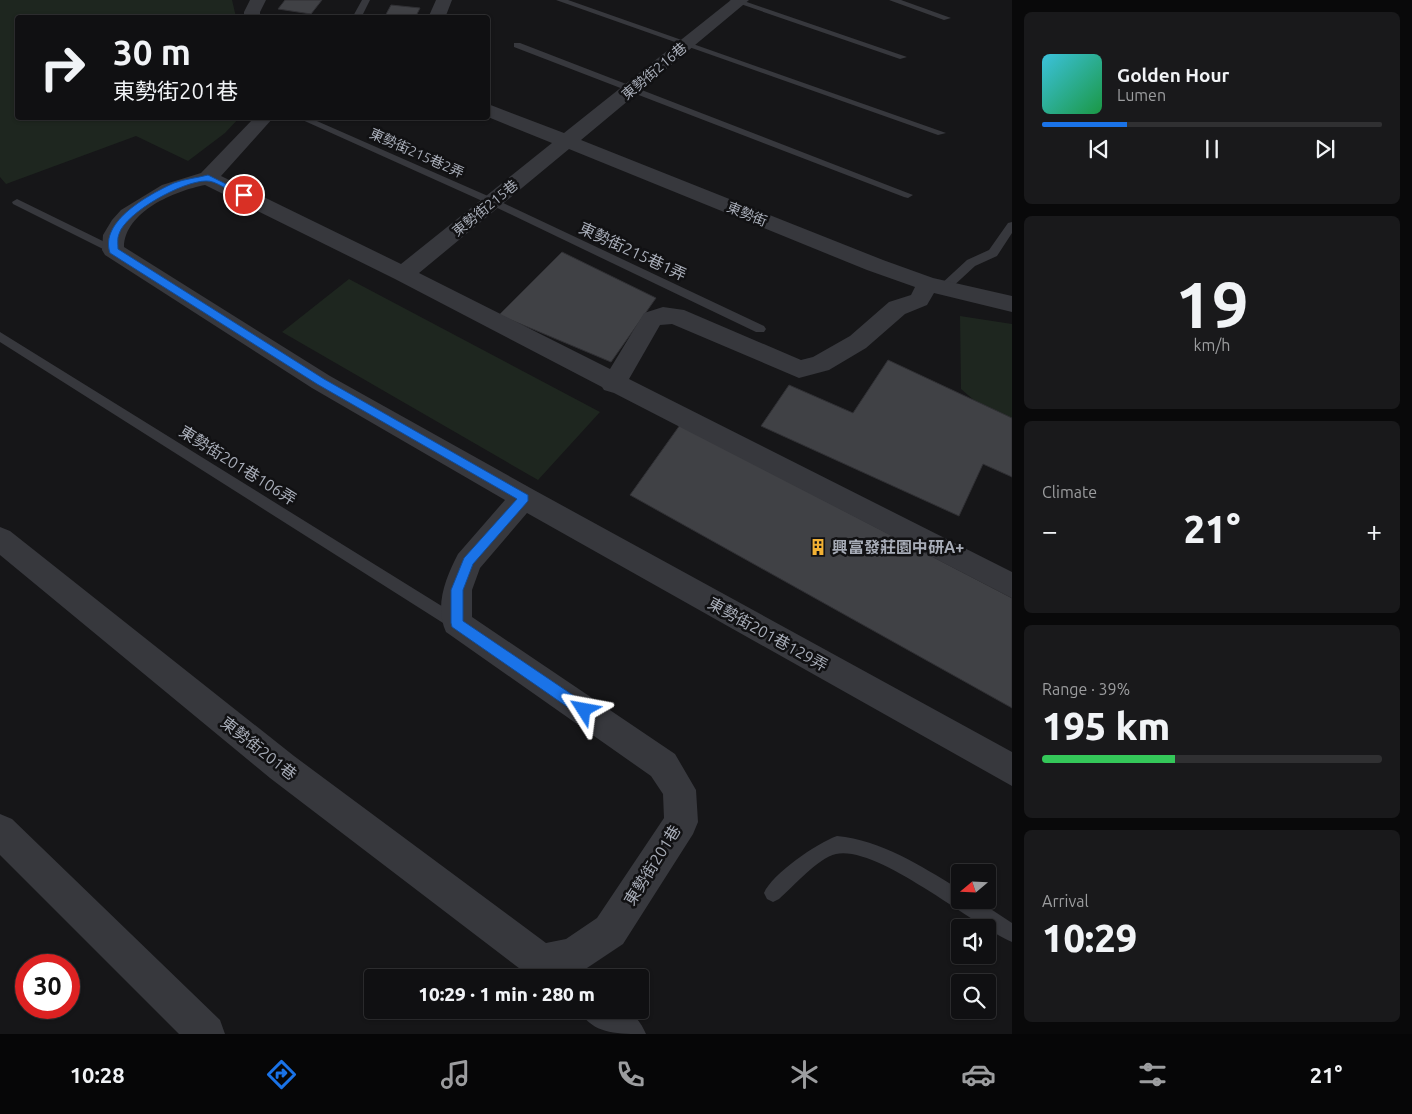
<!DOCTYPE html>
<meta charset="utf-8">
<style>
:root{--surface:#101012;--page:#19191b;--text:#f1f3f6;--muted:#9c9d9f;--line:#303032;--accent:#1a73e8}
body{margin:0;font-family:Ubuntu,"Noto Sans TC",sans-serif;background:var(--page);color:var(--text);height:100vh;display:flex;flex-direction:column;font-size:19px;white-space:nowrap}
*{box-sizing:border-box;margin:0}
p{font-size:16px;color:var(--muted)}
.icon{flex:none;width:28px;height:28px;fill:none;stroke:currentColor;stroke-width:2;stroke-linecap:round;stroke-linejoin:round}
.map{position:relative;flex:1;overflow:hidden}
.side{display:flex;flex-direction:column;gap:12px;padding:12px;background:#09090a;width:400px}
.side>*{flex:none}
.top-card{position:absolute;left:15px;top:15px;width:475px;height:105px;border-radius:5px;box-shadow:0 1px 4px #0004,0 0 0 1px var(--line);background:#101012;color:var(--text);overflow:hidden}
.needle{width:32px;rotate:251deg}
.tools{position:absolute;left:951px;top:864px;display:grid;gap:10px}
.tools a{display:grid;place-items:center;width:45px;height:45px;border-radius:5px;background:var(--surface);box-shadow:0 1px 4px #0004,0 0 0 1px var(--line);font-size:25px}
.speed{position:absolute;left:15px;top:954px;display:flex;gap:10px;font-size:25px;font-weight:700;text-align:center}
.speed>*{display:grid;place-content:center;width:65px;height:65px;border-radius:50%;background:var(--surface);box-shadow:0 1px 4px #0004,0 0 0 1px var(--line);line-height:1}
.speed .limit{border:8px solid #d22;background:#fff;color:#111}
.pin{position:absolute;display:grid;place-items:center;width:42px;height:42px;color:#fff;margin:-21px;border:2px solid #fff;border-radius:50%;box-shadow:0 1px 5px #0007}
.me{position:absolute;width:55px;margin:-28px;rotate:304deg;stroke-linejoin:round;filter:drop-shadow(0 0 4px #0008)}
.turn{display:flex;align-items:center;gap:18px;height:105px;padding:0 15px;font-size:22px}
.turn .icon{width:65px;height:65px;stroke-width:2.5}
.turn b{display:block;font-size:35px;line-height:42px}
.big{font-size:38px;font-weight:800;line-height:1.1}
.side .widget{flex:1;display:flex;flex-direction:column;justify-content:center;gap:8px;min-width:0;padding:0 18px;border-radius:8px;background:var(--page)}
.side .dial{align-items:center;gap:0}
.dial b{font-size:65px;line-height:1}
.song{display:flex;align-items:center;gap:15px}
.cover{width:60px;height:60px;border-radius:8px;background:linear-gradient(135deg,hsl(190 70% 55%),hsl(140 70% 35%))}
.played{height:5px;border-radius:2px;background:linear-gradient(90deg,var(--accent) 25%,var(--line) 25%)}
.keys{display:flex;justify-content:space-around;direction:ltr}
.heat{display:flex;justify-content:space-between;align-items:center;font-size:28px;direction:ltr}
.charge{height:8px;border-radius:4px;background:linear-gradient(90deg,#34c759 39%,var(--line) 0)}
.trip{position:absolute;left:364px;top:969px;width:285px;height:50px;border-radius:5px;background:var(--surface);box-shadow:0 1px 4px #0004,0 0 0 1px var(--line);font-weight:800;line-height:50px;text-align:center}
.menu{display:flex;height:80px;justify-content:space-around;align-items:center;background:#060607;color:var(--muted)}
.menu .icon{width:35px;height:35px}
.menu .selected{color:var(--accent)}
.menu b{font-size:22px;color:var(--text)}
main{display:flex;flex:1;min-height:0}
.map>svg:first-child{display:block}
</style>
<main>
<div class="map">
<svg width="1012" height="1034" viewBox="0 0 1012 1034">
<rect width="100%" height="100%" fill="#161618"/>
<path fill="#1e261f" d="M0 0H232L236 17 18 18V118H239L225 133 188 161 136 136 6 184 0 177Z
M349 279 600 412 538 480 282 332Z
M960 316 1012 324V433L961 389Z"/>
<path fill="#404145" stroke="#303034" d="M285 0H322L311 14 278 9Z
M391 5 420 8 415 18H384Z
M562 252 656 298 611 362 499 315Z
M888 360 1012 418V477L983 464 959 516 761 426 789 385 853 413Z
M680 425 1012 598V708L630 495Z"/>
<g fill="none" stroke-linecap="round" stroke-linejoin="round">
<path fill="#37383d" fill-rule="evenodd" d="M362 0H370L361 18H352Z
M556 0H568L946 133 938 135Z
M729 0H741L907 57 900 59Z
M889 0H901L951 18 944 20Z
M514 43H520L913 195 908 198 904 197 514 47Z
M298 118H310L497 200 764 326 766 329 764 332H756L489 204Z
M17 199 117 248 118 250 113 254 13 204 12 202Z
M1012 222V233L997 256 975 266 949 290H941V284L967 260 989 250 1008 223Z
M0 332 461 618 463 623 461 628 456 630 451 628 0 342Z
M837 836C881 840 921 866 957 888L960 890V900H977L1012 923V942C972 925 878 845 836 854 818 858 793 887 779 899L773 902 767 899 764 893C772 874 817 843 837 836Z"/>
<path fill="#37383d" fill-rule="evenodd" d="M250 0H266L260 12V18H244V12Z
M436 0H452L445 18H428Z
M731 0H749L581 140 883 260 933 278 1012 296V312L934 293 927 305 905 314 866 348 829 370 799 378 672 324 660 325 629 379 1012 572V598L614 393 604 390 602 387 395 279 205 185C175 191 125 211 124 247L330 376 534 490 1012 752V786L527 513 480 568 472 590V617L675 754 696 790 698 822 693 834 623 944 587 968 574 973 558 978H532L270 778 0 555V527L10 531 294 756 546 943 566 939 597 918 664 818 663 794 651 776 446 632C434 606 446 577 458 554L505 500 312 388 105 255 102 250 103 235 112 220 121 210 162 185 201 173 254 118H273L221 176 401 264 552 143 488 117V104L564 133ZM569 149 867 270 915 287 911 295 889 302 850 336 813 357 801 360 684 310 663 307 644 313 610 369 419 273Z
M0 814 12 819 220 1020 225 1034H179L0 855Z
M579 1010C610 1010 632 1001 646 1034 615 1034 593 1034 579 1010Z"/>
</g>
<path fill="#1a73e8" stroke="#114b97" d="M208 175 248 195 240 197C231 192 215 180 206 181 183 181 126 212 119 234 117 238 118 245 118 249L324 379 528 495V501L473 564 463 590V621L589 706 591 710 589 715 584 717 579 715 452 627 451 623V590L464 558 517 499 317 384 110 253C99 221 150 194 174 183 184 179 197 178 208 175Z"/>
<defs>
<g id="building-bare" transform="scale(1.35)"><path d="M-4-6H4V6H1V3H-1V6H-4ZM-2.5-4.3h1.7v1.8h-1.7ZM.8-4.3h1.7v1.8H.8ZM-2.5-1h1.7V.8h-1.7ZM.8-1h1.7V.8H.8Z" fill="#f2b134" stroke="#111113" stroke-width="2.5" paint-order="stroke"/></g>
</defs>
<g fill-rule="evenodd">
<use href="#building-bare" x="818" y="547"/>
</g>
<g text-anchor="middle" dominant-baseline="central" stroke-width="5" stroke-linejoin="round" paint-order="stroke">
<g font-size="14" fill="#a8adb8" stroke="#111113">
<text transform="translate(654 71) rotate(-40)">東勢街216巷</text>
<text transform="translate(417 153) rotate(24)">東勢街215巷2弄</text>
<text transform="translate(485 208) rotate(-39)">東勢街215巷</text>
<text transform="translate(747 214) rotate(22)">東勢街</text>
</g>
<g font-size="16" fill="#a8adb8" stroke="#111113">
<text transform="translate(633 251) rotate(25)">東勢街215巷1弄</text>
<text transform="translate(238 465) rotate(32)">東勢街201巷106弄</text>
<text transform="translate(768 634) rotate(29)">東勢街201巷129弄</text>
<text transform="translate(259 748) rotate(38)">東勢街201巷</text>
<text transform="translate(652 865) rotate(-58)">東勢街201巷</text>
</g>
<g font-size="16" font-weight="bold" fill="#a8adb8" stroke="#111113" text-anchor="start">
<text x="832" y="547">興富發莊園中研A+</text>
</g>
</g>
</svg>
<div class="tools">
<a><svg class="needle" viewBox="-14 -14 28 28"><path d="M0-13l5 13h-10z" fill="#e53935"/><path d="M0 13l5-13h-10z" fill="#9c9d9f"/></svg></a>
<a><svg class="icon" aria-label="sound" viewBox="0 0 24 24"><path d="M4 9h4l5-4v14l-5-4H4zM17 9q2 3 0 6"/></svg></a>
<a><svg class="icon" aria-label="search" viewBox="0 0 24 24"><circle cx="10" cy="10" r="6"/><path d="M15 15l6 6"/></svg></a>
</div>
<div class="speed"><div class="limit">30</div></div>
<div class="pin" style="left:244px;top:195px;background:#d93025"><svg class="icon" aria-label="arrive" viewBox="0 0 24 24"><path d="M6 21V4h12l-3 4 3 4H6"/></svg></div>
<svg class="me" style="left:584px;top:710px" viewBox="-20 -20 40 40"><path d="M0-17L14 15 0 8-14 15z" fill="#1a73e8" stroke="#fff" stroke-width="4"/></svg>
<div class="trip">10:29 · 1 min · 280 m</div>
<div class="top-card">
<div class="turn"><svg class="icon" aria-label="right" viewBox="0 0 24 24"><path d="M7 20v-9h11M14 6l5 5-5 5"/></svg><div><b>30 m</b>東勢街201巷</div></div>
</div>
</div>
<section class="side">
<div class="widget">
<div class="song"><i class="cover"></i><div><b>Golden Hour</b><p>Lumen</p></div></div>
<div class="played"></div>
<div class="keys"><svg class="icon" aria-label="previous" viewBox="0 0 24 24"><path d="M18 5L8 12l10 7zM5 5v14"/></svg><svg class="icon" aria-label="pause" viewBox="0 0 24 24"><path d="M8 5v14M16 5v14"/></svg><svg class="icon" aria-label="next" viewBox="0 0 24 24"><path d="M6 5l10 7-10 7zM19 5v14"/></svg></div>
</div>
<div class="widget dial"><b>19</b><p>km/h</p></div>
<div class="widget"><p>Climate</p>
<div class="heat"><a>−</a><b class="big">21°</b><a>+</a></div>
</div>
<div class="widget"><p>Range · 39%</p><b class="big">195 km</b><div class="charge"></div></div>
<div class="widget"><p>Arrival</p><b class="big">10:29</b></div>
</section>
</main>
<nav class="menu">
<b>10:28</b>
<svg class="icon selected" aria-label="directions" viewBox="0 0 24 24"><path d="M12 3l9 9-9 9-9-9zM9 14v-3h6M13 9l2 2-2 2"/></svg>
<svg class="icon" aria-label="music" viewBox="0 0 24 24"><path d="M9 18V5l10-2v13"/><circle cx="6" cy="18" r="3"/><circle cx="16" cy="16" r="3"/></svg>
<svg class="icon" aria-label="phone" viewBox="0 0 24 24"><path d="M5 4h4l2 5-3 2q2 4 5 5l2-3 5 2v4C11 20 4 13 5 4z"/></svg>
<svg class="icon" aria-label="climate" viewBox="0 0 24 24"><path d="M12 3v18M4 7l16 10M4 17L20 7"/></svg>
<svg class="icon" aria-label="car" viewBox="0 0 24 24"><path d="M5 17H2v-5l4-1 3-4h7l3 4 3 1v5h-3M9 17h6M6 11h13"/><circle cx="7" cy="17" r="2"/><circle cx="17" cy="17" r="2"/></svg>
<svg class="icon" aria-label="filters" viewBox="0 0 24 24"><path d="M4 7h16M4 17h16"/><circle cx="9" cy="7" r="2"/><circle cx="15" cy="17" r="2"/></svg>
<b>21°</b>
</nav>
